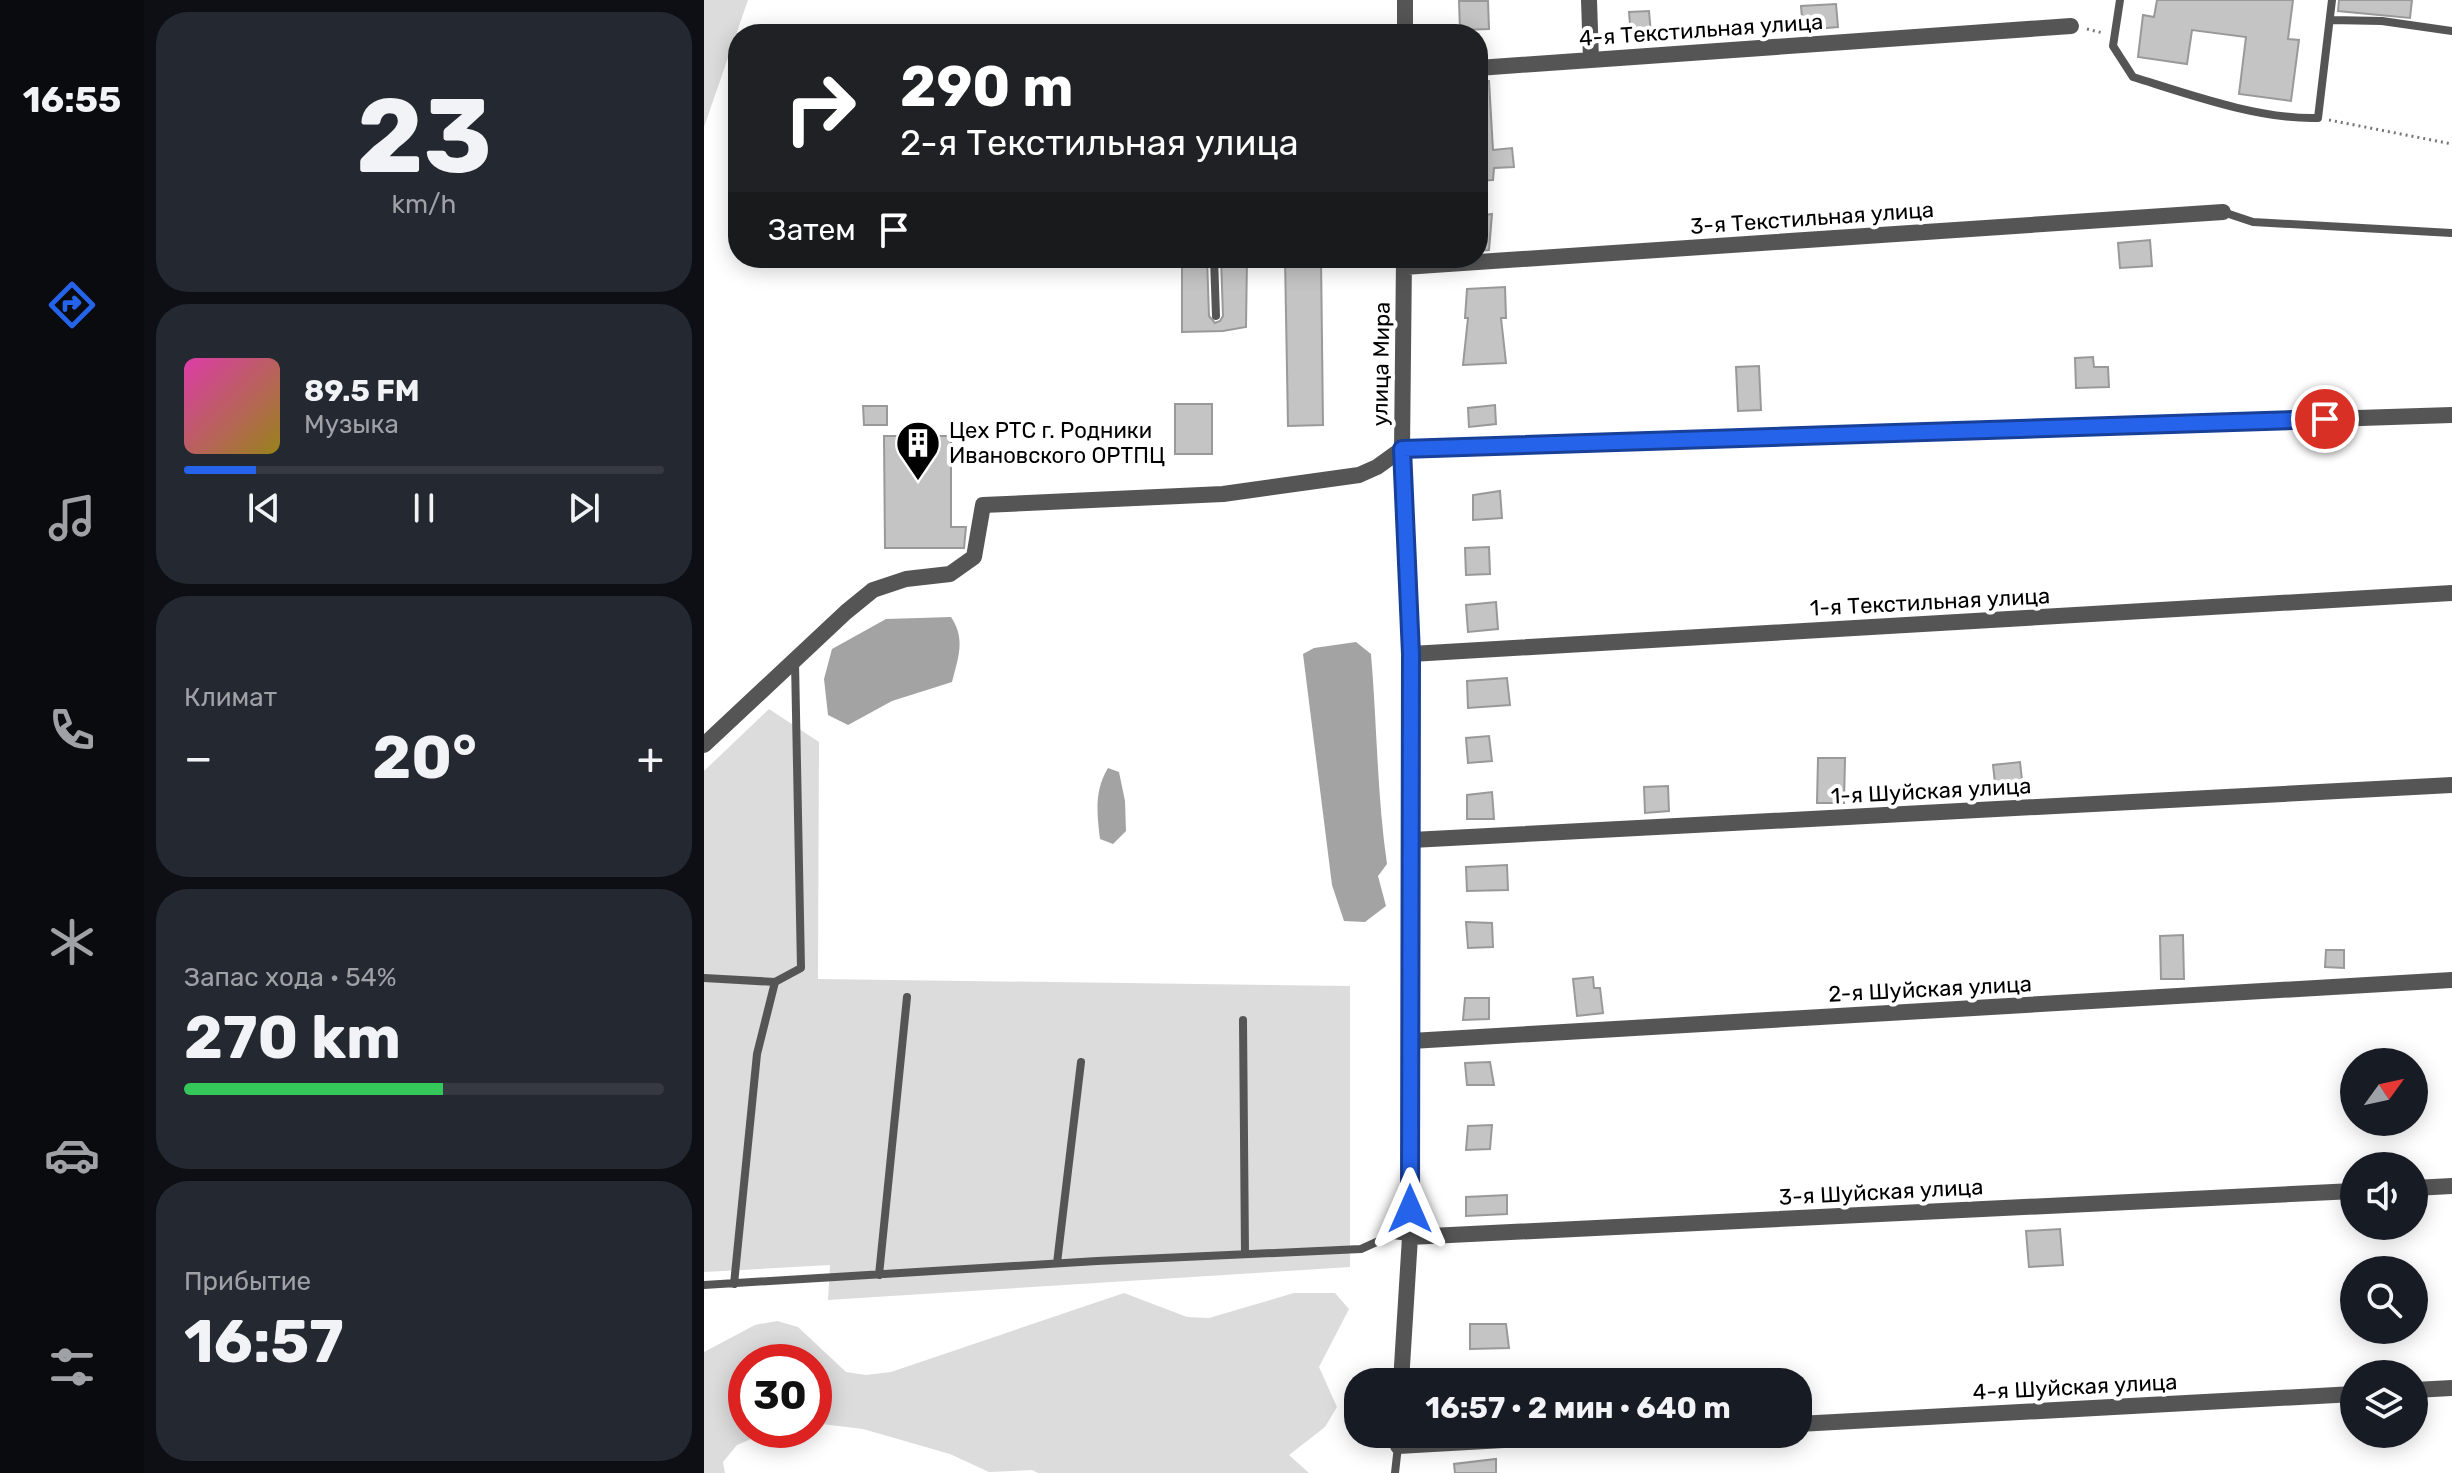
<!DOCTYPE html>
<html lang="ru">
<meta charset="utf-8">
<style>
:root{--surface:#171b24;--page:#242831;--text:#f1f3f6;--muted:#9ea1a6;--line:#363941;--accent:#2563eb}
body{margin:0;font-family:Rubik,sans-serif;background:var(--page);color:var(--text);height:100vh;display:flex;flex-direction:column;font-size:30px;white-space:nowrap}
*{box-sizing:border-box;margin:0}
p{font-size:26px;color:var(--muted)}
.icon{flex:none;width:44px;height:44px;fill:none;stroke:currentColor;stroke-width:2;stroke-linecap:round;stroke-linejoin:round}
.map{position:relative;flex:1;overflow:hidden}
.drawer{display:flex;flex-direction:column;gap:12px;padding:12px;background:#0d0f14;width:560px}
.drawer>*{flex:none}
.banner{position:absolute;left:24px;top:24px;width:760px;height:244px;border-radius:32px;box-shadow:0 4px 20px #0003;background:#202124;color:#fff;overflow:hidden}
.needle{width:52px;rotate:57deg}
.fabs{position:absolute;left:1636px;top:1048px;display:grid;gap:16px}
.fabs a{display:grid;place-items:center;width:88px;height:88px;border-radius:50%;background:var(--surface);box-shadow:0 4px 20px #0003;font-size:40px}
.speed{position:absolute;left:24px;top:1344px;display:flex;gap:16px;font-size:40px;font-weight:700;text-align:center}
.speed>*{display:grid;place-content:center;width:104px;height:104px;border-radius:50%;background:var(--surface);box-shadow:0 4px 20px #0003;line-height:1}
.speed .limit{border:12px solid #d22;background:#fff;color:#111}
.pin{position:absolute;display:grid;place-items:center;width:68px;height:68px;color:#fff;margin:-34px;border:4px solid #fff;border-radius:50%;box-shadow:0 2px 8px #0007}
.me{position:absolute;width:88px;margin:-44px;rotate:0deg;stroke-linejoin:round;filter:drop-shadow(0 0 6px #0008)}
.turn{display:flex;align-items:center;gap:28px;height:168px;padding:0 40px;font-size:36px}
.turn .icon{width:104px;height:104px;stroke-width:2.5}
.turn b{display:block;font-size:56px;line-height:68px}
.then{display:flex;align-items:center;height:76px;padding:0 40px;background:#0003;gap:16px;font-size:30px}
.big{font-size:60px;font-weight:700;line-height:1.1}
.drawer .widget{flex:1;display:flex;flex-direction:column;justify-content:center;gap:12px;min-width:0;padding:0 28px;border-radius:32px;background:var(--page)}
.drawer .dial{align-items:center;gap:0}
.dial b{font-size:104px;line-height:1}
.song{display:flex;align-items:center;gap:24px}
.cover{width:96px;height:96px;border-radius:12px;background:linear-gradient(135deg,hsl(320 70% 55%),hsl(50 70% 35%))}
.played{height:8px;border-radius:4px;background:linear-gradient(90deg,var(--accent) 15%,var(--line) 15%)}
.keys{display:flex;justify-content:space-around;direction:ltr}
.heat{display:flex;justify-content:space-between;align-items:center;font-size:44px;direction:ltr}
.charge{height:12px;border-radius:6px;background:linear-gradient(90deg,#34c759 54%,var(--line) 0)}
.trip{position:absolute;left:640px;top:1368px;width:468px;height:80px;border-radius:32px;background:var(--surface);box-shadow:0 4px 20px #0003;font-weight:700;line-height:80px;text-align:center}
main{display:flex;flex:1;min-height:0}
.dock{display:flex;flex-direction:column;width:144px;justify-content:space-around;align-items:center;background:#090b0e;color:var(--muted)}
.dock .icon{width:56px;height:56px}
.dock .selected{color:var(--accent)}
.dock b{font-size:36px;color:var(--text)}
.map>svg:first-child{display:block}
</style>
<main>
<nav class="dock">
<b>16:55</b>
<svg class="icon selected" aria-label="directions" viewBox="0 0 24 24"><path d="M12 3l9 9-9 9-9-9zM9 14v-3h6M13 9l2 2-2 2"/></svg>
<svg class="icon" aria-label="music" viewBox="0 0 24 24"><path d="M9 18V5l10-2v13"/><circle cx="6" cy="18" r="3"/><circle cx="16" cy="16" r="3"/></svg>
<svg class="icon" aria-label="phone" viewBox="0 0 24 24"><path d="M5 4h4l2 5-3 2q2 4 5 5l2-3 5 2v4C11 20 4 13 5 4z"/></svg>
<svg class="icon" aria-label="climate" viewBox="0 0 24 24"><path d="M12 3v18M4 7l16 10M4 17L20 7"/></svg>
<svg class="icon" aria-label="car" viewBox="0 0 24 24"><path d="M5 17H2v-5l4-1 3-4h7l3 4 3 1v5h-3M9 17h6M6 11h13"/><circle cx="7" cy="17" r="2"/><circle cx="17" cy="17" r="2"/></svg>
<svg class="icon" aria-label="filters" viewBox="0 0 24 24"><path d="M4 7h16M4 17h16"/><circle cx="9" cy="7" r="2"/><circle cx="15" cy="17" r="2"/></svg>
</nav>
<section class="drawer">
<div class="widget dial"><b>23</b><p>km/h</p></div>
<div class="widget">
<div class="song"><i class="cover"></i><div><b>89.5 FM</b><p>Музыка</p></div></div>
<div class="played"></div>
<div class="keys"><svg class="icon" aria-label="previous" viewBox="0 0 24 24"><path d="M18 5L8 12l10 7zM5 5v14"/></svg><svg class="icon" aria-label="pause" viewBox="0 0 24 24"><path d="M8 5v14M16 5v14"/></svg><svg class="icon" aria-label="next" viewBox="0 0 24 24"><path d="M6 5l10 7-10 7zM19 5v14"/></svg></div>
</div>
<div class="widget"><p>Климат</p>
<div class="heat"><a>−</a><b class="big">20°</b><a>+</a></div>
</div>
<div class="widget"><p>Запас хода · 54%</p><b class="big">270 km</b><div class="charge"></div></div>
<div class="widget"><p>Прибытие</p><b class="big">16:57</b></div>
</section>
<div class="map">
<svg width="1748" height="1473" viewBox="0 0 1748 1473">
<rect width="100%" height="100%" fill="#fff"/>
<path fill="#dcdcdc" d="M0 0H44L0 127Z
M65 709 115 742 114 979 646 986V1267L124 1300 126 1265 0 1272V771Z
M420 1293 483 1317 505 1318 590 1293H631L645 1309 615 1367 633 1407 621 1427 585 1455 605 1473H334L328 1470 285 1472 246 1454 159 1429 110 1423V1362H42V1430H68L33 1445 19 1462 21 1473H0V1352L51 1325 73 1321 94 1327 142 1372 162 1375 187 1372Z"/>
<path fill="#a3a3a3" d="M247 617C262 639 254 658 248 682L188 701 144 725 124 715 120 679 128 649 182 619Z
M652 642 667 654C673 724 673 795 683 864L674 876 682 906 661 922 640 921 628 885 599 654 610 648Z
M404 768 415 772 421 801 422 831 409 844 396 839C393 814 390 791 404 768Z"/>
<path fill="#c4c4c4" stroke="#999" stroke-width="2" d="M1453 0H1589L1584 39 1595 40 1587 101 1535 94 1542 37 1488 30 1483 64 1434 57 1439 15 1450 17Z
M1635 0H1708L1706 18 1634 11Z
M755 1H784L785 29 756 30Z
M1132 4 1134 27 1099 30 1097 6Z
M945 11 947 34 927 36 925 12Z
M774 81H785L789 150 808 148 810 167 790 168 789 180 774 181Z
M788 214 785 250 774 251V216Z
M1446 240 1448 266 1416 268 1414 243Z
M478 258H503L505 316 511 323 516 321 519 316 517 258H543L542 327 519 331 478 332Z
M581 258H617L619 425 584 426Z
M801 287 802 318H797L802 363 759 365 764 318H761L763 289Z
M1389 357 1390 367H1404L1405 387 1372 388 1371 358Z
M1055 366 1057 410 1034 411 1032 367Z
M471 404H508V454H471Z
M791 405 792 424 765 427 764 408Z
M159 406H183V425H160Z
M180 436H247V527H262L260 548H181Z
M796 491 798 518 769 520V495Z
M785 547 786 574 762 575 761 548Z
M792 602 794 629 764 632 762 605Z
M803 678 806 705 764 708 763 681Z
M785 736 788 761 764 763 762 738Z
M1114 758H1141L1140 803H1113Z
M1316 762 1319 789 1292 792 1289 765Z
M964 786 965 811 941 813 940 787Z
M788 792 790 819H763V795Z
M803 865 804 890 763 891 762 867Z
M762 922 788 923 789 947 764 948Z
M1479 935 1480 979H1457L1456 936Z
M1622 950H1640V968L1621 967Z
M889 977 890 988H896L899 1013 873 1016 869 979Z
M761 998H785V1019L759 1020Z
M786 1062 790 1085H763L761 1063Z
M788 1125 786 1149 762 1150 764 1126Z
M803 1195V1214L762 1216V1197Z
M1356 1229 1359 1265 1325 1267 1322 1231Z
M766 1324H802L805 1348 766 1349Z
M792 1459V1473H751L750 1464Z"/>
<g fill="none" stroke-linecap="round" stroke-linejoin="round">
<path stroke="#777" stroke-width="3" stroke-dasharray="2 4" stroke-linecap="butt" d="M1383 29 1399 33
M1625 120 1748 144"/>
<path stroke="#555" stroke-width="8" d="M1416 0 1409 46 1429 77C1484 94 1556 120 1614 118L1628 0
M1627 20 1678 21 1748 31
M1519 212 1549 222 1748 233
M510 258 512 316
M0 978 71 982
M539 1020 541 1254
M353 1263 377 1062
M175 1275 203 997
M30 1284 53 1054 71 982 97 968 91 662
M0 1285 393 1261 657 1249 688 1235 706 1237
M691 1473 694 1446"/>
<path stroke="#555" stroke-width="16" d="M701 0V34
M885 0 887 60
M774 68 1367 26
M700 267 1519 212
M707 654 1748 593
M0 745 142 612 169 590 202 579 246 574 270 557 279 505 519 494 655 475 673 467 698 449 1748 415
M708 840 1748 785
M707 1041 1748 980
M1710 1188 1748 1186
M706 1237 1650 1191
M697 1382 706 1237 707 1041V654L698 449 700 258
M1710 1390 1748 1388
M1094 1424 1650 1394
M694 1434V1446L906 1434"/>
</g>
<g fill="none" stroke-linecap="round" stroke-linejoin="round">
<g stroke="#184099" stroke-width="20">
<path id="route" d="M706 1209 707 654 698 449 1621 419"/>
</g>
<use href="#route" stroke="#2563eb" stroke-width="14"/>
</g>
<defs>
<g id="building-pin" transform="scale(2.3)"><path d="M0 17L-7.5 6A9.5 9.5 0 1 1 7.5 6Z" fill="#000" stroke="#fff"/><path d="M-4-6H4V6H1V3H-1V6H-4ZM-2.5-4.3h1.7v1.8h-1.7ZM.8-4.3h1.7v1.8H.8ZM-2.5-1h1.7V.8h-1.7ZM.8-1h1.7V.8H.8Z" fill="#fff"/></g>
</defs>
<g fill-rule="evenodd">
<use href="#building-pin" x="214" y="443"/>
</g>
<g text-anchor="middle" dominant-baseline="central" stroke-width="8" stroke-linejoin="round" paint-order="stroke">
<g font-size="22" fill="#000" stroke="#fff">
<text transform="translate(997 30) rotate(-4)">4-я Текстильная улица</text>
<text transform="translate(1108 218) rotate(-4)">3-я Текстильная улица</text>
<text transform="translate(677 364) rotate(-89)">улица Мира</text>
<text transform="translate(1226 602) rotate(-3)">1-я Текстильная улица</text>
<text transform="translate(1227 791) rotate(-3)">1-я Шуйская улица</text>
<text transform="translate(1226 989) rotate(-3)">2-я Шуйская улица</text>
<text transform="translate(1177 1192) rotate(-3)">3-я Шуйская улица</text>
<text transform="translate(1371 1387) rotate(-3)">4-я Шуйская улица</text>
</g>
<g font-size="22" fill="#000" stroke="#fff" text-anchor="start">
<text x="245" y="430">Цех РТС г. Родники<tspan x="245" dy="25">Ивановского ОРТПЦ</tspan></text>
</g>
</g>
</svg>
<div class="fabs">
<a><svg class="needle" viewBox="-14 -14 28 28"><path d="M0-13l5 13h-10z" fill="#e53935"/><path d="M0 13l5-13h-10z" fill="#9ea1a6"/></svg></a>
<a><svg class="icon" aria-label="sound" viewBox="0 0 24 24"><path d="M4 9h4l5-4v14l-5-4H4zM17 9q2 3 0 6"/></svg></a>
<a><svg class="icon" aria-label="search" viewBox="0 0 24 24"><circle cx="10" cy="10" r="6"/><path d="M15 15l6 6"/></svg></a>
<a><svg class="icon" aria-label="layers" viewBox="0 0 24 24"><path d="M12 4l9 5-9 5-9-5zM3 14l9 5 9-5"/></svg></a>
</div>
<div class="speed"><div class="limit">30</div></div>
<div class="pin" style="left:1621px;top:419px;background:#d93025"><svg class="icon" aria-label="arrive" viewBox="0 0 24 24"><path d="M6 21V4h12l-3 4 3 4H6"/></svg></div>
<svg class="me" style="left:706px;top:1209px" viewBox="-20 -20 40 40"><path d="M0-17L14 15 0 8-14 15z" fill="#2563eb" stroke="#fff" stroke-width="4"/></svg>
<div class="trip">16:57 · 2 мин · 640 m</div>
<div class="banner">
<div class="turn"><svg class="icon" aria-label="right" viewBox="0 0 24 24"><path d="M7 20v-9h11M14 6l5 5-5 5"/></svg><div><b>290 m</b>2-я Текстильная улица</div></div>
<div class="then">Затем<svg class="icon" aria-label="arrive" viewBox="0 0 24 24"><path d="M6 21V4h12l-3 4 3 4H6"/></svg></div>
</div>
</div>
</main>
